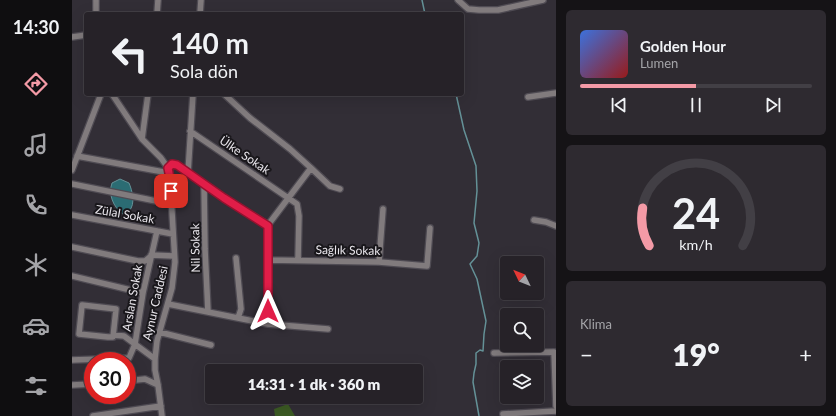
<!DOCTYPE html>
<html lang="tr">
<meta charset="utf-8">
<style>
:root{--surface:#262228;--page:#2e2a30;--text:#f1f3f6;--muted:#a4a4a8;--line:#423f45;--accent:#f49aa6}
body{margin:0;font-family:Lato,sans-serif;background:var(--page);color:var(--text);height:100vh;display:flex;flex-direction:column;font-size:15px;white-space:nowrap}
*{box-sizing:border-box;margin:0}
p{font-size:13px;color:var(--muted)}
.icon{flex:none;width:22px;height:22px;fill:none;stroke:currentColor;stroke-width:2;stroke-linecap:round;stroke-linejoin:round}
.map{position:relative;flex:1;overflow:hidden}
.details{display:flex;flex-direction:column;gap:10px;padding:10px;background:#151316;width:280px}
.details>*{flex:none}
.guide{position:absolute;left:12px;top:12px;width:380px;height:84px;border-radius:4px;box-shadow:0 4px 16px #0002,0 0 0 1px var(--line);background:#262228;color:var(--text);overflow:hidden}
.needle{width:26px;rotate:313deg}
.controls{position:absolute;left:428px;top:256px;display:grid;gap:8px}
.controls a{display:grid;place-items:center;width:44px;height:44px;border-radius:4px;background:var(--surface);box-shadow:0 4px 16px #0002,0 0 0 1px var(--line);font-size:20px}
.speed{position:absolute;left:12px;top:352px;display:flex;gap:8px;font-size:20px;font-weight:700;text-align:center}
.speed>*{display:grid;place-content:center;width:52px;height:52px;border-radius:50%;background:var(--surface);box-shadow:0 4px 16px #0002,0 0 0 1px var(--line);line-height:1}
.speed .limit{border:6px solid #d22;background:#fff;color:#111}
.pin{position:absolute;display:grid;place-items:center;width:34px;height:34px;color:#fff;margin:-17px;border-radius:8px;box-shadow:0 2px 6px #0006}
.me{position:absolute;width:44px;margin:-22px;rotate:0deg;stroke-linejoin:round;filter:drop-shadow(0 0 3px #0008)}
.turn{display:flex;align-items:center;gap:14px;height:84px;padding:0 20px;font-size:18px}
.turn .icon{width:52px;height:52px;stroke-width:2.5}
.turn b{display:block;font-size:28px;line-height:34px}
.big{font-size:30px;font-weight:800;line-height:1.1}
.details .tile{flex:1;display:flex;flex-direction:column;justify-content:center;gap:6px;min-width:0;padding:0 14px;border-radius:6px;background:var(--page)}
.details .dial{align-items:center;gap:0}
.dial svg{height:104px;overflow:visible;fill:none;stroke:var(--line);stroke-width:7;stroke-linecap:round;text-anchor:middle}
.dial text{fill:var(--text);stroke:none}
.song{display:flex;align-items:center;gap:12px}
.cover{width:48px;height:48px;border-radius:6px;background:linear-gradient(135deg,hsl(220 70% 55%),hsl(0 70% 35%))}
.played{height:4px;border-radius:2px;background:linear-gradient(90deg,var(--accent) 50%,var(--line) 50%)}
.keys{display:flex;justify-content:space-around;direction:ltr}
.heat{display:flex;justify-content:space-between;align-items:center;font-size:22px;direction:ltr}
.trip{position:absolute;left:133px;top:364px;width:218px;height:40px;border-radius:4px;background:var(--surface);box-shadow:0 4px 16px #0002,0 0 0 1px var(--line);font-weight:800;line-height:40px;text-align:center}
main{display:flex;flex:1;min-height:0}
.menu{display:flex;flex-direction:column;width:72px;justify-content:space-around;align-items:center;background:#0f0e10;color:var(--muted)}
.menu .icon{width:28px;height:28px}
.menu .current{color:var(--accent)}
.menu b{font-size:18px;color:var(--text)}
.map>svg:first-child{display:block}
</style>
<main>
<nav class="menu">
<b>14:30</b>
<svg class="icon current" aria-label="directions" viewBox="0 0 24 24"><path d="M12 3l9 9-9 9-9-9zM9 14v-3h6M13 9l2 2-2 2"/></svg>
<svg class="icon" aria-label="music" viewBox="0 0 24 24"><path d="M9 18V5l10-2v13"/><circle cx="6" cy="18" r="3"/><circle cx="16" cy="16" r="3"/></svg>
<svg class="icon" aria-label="phone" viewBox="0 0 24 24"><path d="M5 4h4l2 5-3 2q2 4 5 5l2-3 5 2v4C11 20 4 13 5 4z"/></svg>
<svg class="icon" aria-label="climate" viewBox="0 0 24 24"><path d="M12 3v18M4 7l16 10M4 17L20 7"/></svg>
<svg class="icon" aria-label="car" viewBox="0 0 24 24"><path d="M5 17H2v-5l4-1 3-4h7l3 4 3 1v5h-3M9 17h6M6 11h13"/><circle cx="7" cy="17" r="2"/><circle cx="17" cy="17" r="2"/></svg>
<svg class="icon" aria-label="filters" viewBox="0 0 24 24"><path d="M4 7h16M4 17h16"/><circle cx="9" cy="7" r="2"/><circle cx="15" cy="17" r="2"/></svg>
</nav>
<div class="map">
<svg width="484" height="416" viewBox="0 0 484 416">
<rect width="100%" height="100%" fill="#322e36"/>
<path fill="#3c5b24" d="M216 404 223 416H203L202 409Z"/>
<path fill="#2b6c73" stroke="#649197" d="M48 179 57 183C60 190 64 204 57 211 55 212 53 213 51 214 41 207 36 194 40 183Z"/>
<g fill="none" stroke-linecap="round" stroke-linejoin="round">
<path stroke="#649197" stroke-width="1.5" d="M350 0 353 14
M384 94 392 130 404 166 405 191 402 223 407 243 405 256 398 264 405 279 414 321 412 334 411 351 408 350 404 353V364L402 373 401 382 407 416"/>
<g stroke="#4f4b53" stroke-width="8">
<path id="minor" d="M24 0V14
M386 0 396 9 407 10H426L471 0
M85 14 86 0
M128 14 129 0
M0 37 14 35
M40 94 70 139 89 158 96 168 98 178 103 262 100 288 85 341 83 359V370L86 385 90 416
M152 94 178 118 218 149 239 168 258 186 268 189
M456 97 484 93
M118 131 225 204 227 216 226 260
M70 139 76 94
M5 156 97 173
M96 168 100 164 105 165 152 198 196 225
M0 170 29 94
M116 173 121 94
M0 184 99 204
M132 184 133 249 136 312
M0 215 101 234
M462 220 474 222 484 226
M0 247 66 261H73L79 256
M79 255 102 256
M164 258 169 309 166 318
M196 260 307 262 355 266 358 228
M307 262 311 209
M0 276 71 293
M96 304 196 324 256 329
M10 305 44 309 41 337H36L7 334Z
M196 324V225L239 168
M87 332 139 345
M41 335 52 336 83 359
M422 353 482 352 484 406
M0 360 57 358 63 344 71 293 85 231
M55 381 73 379 86 385
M0 385 21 384
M431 414 484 411
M21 416 89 406"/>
</g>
<use href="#minor" stroke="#817b7d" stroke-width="5.5"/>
</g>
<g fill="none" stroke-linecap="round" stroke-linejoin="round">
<g stroke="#92132f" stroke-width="10">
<path id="route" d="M99 191 98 178 96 168 100 164 105 165 152 198 196 226V311"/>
</g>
<use href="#route" stroke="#e11d48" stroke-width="7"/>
</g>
<g text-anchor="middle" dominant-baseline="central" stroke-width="4" stroke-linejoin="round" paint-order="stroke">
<g font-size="12" fill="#e9e6ec" stroke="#19171b">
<text transform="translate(173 155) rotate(34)">Ülke Sokak</text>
<text transform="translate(53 214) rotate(10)">Zülal Sokak</text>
<text transform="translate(123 248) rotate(-91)">Nil Sokak</text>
<text transform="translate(276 250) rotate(1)">Sağlık Sokak</text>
<text transform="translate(60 298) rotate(-80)">Arslan Sokak</text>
<text transform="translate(83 303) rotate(-77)">Aynur Caddesi</text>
</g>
</g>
</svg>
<div class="controls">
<a><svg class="needle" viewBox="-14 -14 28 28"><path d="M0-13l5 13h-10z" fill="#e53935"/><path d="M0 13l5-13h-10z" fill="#a4a4a8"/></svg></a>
<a><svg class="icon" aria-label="search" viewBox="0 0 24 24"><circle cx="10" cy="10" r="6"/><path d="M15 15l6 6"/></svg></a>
<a><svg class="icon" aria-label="layers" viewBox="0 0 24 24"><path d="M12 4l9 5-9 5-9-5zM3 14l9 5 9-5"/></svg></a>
</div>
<div class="speed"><div class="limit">30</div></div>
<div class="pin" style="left:99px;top:191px;background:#d93025"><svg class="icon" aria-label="arrive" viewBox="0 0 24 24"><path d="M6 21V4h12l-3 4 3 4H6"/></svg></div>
<svg class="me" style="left:196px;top:311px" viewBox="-20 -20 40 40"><path d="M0-17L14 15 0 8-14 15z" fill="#e11d48" stroke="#fff" stroke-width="4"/></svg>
<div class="trip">14:31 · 1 dk · 360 m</div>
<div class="guide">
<div class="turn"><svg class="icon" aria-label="left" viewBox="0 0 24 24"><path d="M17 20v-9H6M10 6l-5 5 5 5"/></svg><div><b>140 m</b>Sola dön</div></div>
</div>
</div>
<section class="details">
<div class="tile">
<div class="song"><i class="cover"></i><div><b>Golden Hour</b><p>Lumen</p></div></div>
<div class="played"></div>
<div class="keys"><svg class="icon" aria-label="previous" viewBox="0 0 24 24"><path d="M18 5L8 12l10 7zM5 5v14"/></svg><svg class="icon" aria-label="pause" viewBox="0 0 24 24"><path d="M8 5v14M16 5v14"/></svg><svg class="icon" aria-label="next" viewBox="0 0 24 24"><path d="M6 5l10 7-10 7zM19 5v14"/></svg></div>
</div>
<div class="tile dial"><svg viewBox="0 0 100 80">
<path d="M14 69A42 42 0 1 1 86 69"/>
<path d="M14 69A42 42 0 0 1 9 40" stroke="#f49aa6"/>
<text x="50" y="56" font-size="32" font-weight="700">24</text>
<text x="50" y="72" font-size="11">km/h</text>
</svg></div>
<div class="tile"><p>Klima</p>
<div class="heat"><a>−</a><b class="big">19°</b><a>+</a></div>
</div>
</section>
</main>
